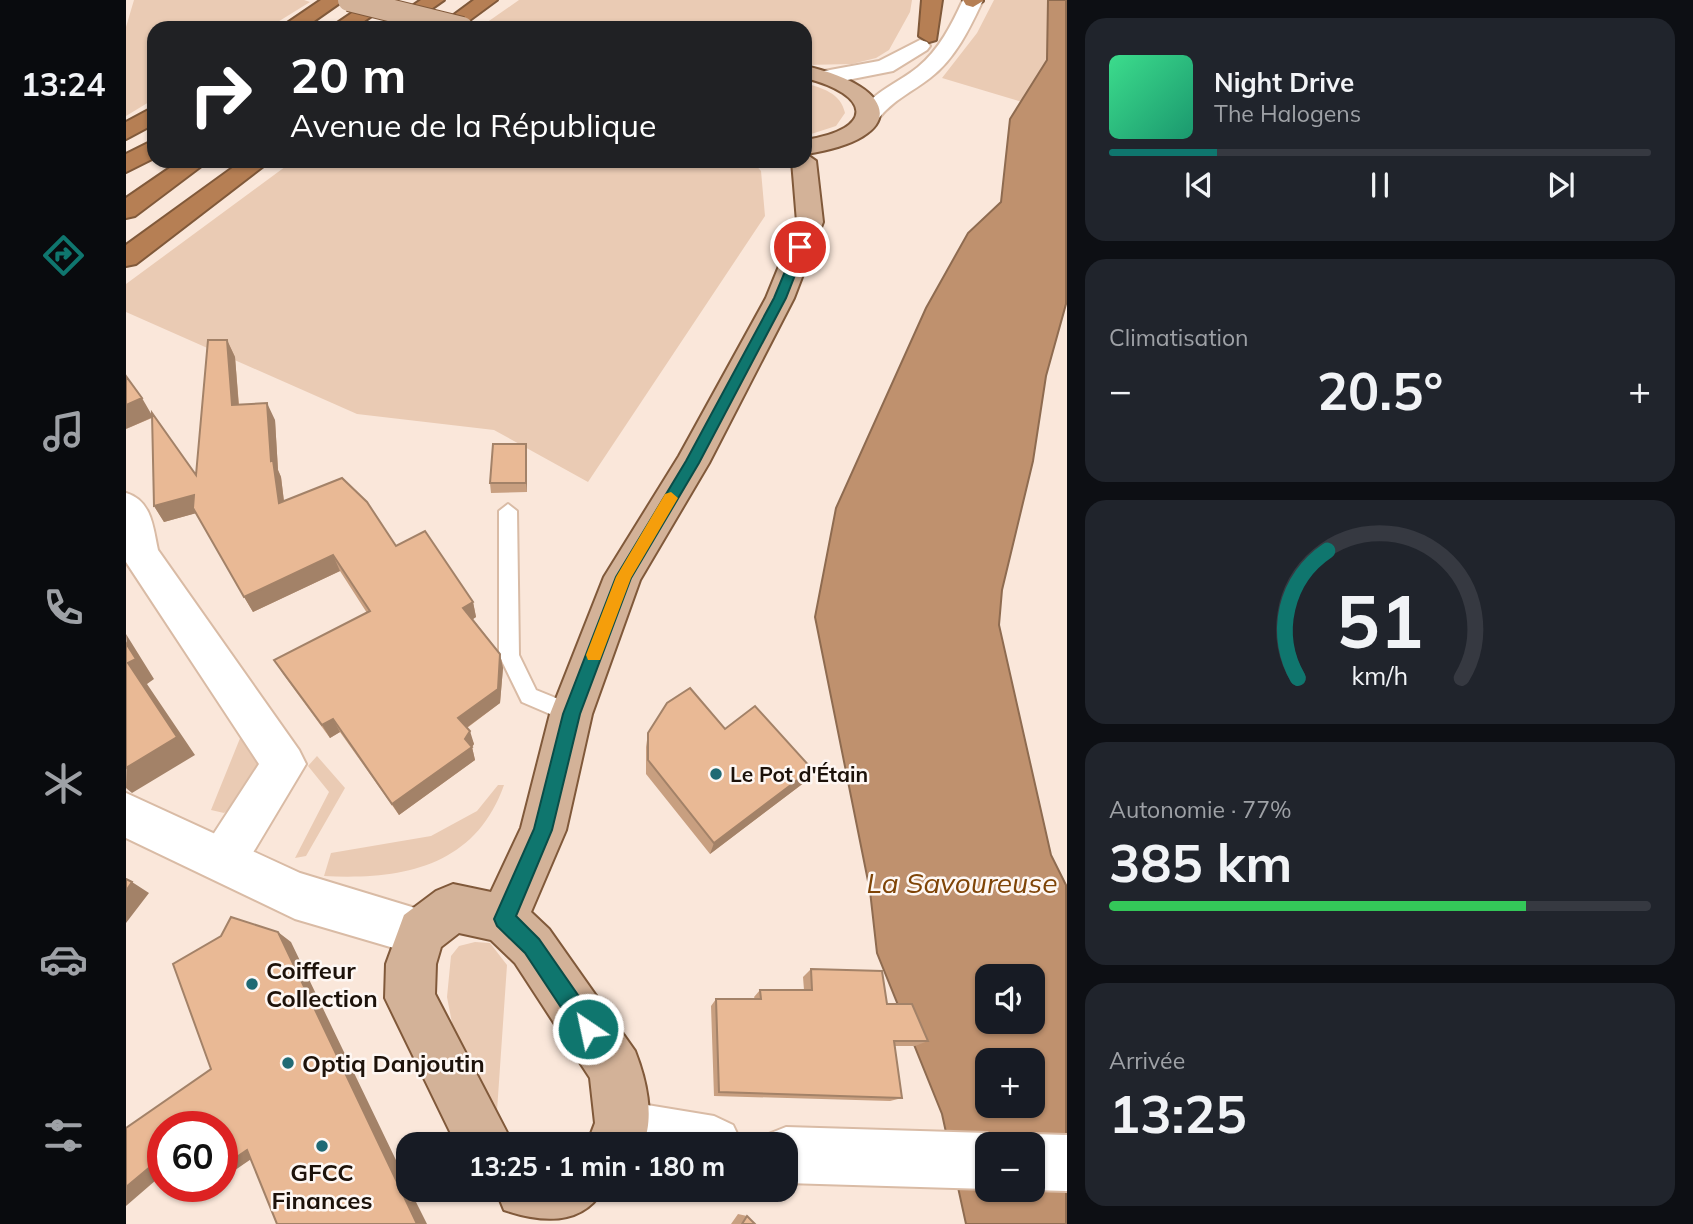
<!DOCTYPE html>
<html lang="fr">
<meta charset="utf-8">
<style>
:root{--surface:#171b24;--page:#20242c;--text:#f1f3f6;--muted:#9ea1a6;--line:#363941;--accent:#0f766e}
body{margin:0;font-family:Mulish,sans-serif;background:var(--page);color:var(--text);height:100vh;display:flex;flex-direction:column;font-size:26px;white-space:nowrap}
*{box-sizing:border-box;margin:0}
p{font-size:23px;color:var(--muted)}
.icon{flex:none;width:38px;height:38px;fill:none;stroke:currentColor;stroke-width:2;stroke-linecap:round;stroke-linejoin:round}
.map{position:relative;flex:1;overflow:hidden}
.drawer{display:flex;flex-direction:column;gap:18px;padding:18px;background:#0d0f14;width:626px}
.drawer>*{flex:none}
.hud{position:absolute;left:21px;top:21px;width:665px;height:147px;border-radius:21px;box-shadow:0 2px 5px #0004;background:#202124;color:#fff;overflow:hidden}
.fabs{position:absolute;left:849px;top:964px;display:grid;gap:14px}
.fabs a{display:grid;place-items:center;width:70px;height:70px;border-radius:14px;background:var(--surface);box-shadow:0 2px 5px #0004;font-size:35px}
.speed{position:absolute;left:21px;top:1111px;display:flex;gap:14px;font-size:35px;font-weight:700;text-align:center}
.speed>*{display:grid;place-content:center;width:91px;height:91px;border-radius:50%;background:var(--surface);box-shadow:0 2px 5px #0004;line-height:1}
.speed .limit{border:10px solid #d22;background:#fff;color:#111}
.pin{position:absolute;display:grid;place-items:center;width:60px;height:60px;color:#fff;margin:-30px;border:4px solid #fff;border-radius:50%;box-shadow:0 2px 7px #0007}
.me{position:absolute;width:77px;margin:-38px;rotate:326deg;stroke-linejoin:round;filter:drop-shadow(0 0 5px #0008)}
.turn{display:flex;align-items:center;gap:24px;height:147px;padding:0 28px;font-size:32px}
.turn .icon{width:91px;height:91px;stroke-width:2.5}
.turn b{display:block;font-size:49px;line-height:60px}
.big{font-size:52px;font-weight:700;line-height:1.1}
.drawer .tile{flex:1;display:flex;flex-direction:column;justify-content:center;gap:10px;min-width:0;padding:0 24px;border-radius:21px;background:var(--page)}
.drawer .dial{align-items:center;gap:0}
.dial svg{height:182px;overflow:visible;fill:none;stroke:var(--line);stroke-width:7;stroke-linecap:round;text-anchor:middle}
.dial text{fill:var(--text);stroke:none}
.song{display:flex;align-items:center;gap:21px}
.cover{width:84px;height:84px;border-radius:10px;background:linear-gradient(135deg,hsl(150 70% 55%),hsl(160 70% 35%))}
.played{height:7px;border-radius:4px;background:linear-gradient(90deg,var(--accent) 20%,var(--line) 20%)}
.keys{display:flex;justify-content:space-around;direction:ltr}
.heat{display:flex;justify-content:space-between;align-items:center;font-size:38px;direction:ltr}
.charge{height:10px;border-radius:5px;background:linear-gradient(90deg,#34c759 77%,var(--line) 0)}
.trip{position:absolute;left:270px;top:1132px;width:402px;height:70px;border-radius:21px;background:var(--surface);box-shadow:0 2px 5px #0004;font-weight:700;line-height:70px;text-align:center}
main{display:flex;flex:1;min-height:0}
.tabs{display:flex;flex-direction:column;width:126px;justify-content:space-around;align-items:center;background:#090b0e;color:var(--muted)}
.tabs .icon{width:49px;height:49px}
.tabs .on{color:var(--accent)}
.tabs b{font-size:32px;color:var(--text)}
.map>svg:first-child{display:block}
</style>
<main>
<nav class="tabs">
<b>13:24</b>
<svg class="icon on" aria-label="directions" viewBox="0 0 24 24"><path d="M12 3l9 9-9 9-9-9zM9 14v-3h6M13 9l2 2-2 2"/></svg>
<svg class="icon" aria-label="music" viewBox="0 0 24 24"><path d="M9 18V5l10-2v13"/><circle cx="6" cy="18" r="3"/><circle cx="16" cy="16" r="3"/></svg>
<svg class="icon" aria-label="phone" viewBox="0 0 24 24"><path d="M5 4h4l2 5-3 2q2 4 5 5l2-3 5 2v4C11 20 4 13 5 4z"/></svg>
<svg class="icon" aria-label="climate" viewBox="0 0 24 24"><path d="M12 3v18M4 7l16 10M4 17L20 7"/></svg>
<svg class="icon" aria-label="car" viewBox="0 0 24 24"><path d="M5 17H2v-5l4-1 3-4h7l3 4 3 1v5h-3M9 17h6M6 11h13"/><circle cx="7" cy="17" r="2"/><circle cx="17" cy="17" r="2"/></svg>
<svg class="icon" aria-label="filters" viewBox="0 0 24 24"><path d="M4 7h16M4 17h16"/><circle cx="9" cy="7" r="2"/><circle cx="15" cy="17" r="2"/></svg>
</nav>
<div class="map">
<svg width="941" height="1224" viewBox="0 0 941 1224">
<rect width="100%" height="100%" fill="#fae7da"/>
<path fill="#eacbb4" d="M8 0H178L184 2 142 28H28V99L0 116V27Z
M393 0H786L784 12 763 50 750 58 726 64 679 65V28H383L360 23Z
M868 0H922L921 60 896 102 816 78 851 33Z
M679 83C696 88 715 93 719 113L710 126 679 136Z
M167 161H626L635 171 639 216 462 482 368 430 231 414 0 312V284Z
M119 726C123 734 131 743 133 751 140 776 116 801 98 813L85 810Z
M191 756 219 788 180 856 169 858 203 792 182 766Z
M372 785H378C349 867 276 880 198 876L205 853 305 836 351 811Z
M349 942 364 943 381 965 371 1111 327 1028 321 997 325 956 333 946Z"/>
<path fill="#bf916e" stroke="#8e6b50" stroke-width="2" fill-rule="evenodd" d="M922 0H940V304L920 376 907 461 876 590 873 625 925 855 940 885V1224H840L816 1114 751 953 744 891 689 617 710 508 800 308 842 233 875 202 884 119 921 60ZM861 976H906V1022H861ZM861 1060H906V1106H861ZM861 1144H906V1190H861Z"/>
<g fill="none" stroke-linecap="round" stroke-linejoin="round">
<g stroke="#d9bba5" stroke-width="4">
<path id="lane" d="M382 504 391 511 393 655 410 690 452 707 455 714 452 721 445 723 396 702 373 655V511Z"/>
</g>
<g stroke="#d9bba5" stroke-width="4">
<path id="street" d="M0 493C26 501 27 527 32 550L173 750 180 764 113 876 97 883 81 876 74 860 81 844 133 764 0 562Z"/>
</g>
<g stroke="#d9bba5" stroke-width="4">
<path id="secondary" d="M837 0H857C844 28 829 59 804 78 786 92 767 100 752 119H736L733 114C748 91 771 84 792 67 813 50 826 24 837 0Z
M794 40 801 42 804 46 801 50 767 71 701 84 690 77 693 72 753 61Z
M0 793 174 873 312 915 319 932 312 949 295 956 169 919 0 838Z
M497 1101 588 1116 607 1125 616 1144H477L470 1128 478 1109Z
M660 1127 861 1133 882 1144H861V1189L660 1183V1144H637L640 1135Z
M906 1134 941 1135V1191L906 1190V1144H885Z"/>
</g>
<g stroke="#80593a" stroke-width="4">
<path id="primary" d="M679 66C774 87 783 138 680 154L690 161 697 222 668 298 583 463 514 580 466 714 440 830 405 912 423 929 509 1051C520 1079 529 1117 517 1144H461L469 1123 464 1078 389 963 365 940 333 933 315 947 310 964 309 994 387 1144H330L259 998 260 964 278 915 310 891 327 884 365 892 395 828 424 714 478 577 553 456 640 298 671 222 666 161H679V140C751 129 744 94 679 78Z
M370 1190H477C457 1224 419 1224 378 1210Z"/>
</g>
<g stroke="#80593a" stroke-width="4">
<path id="highway" d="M195 0H218L178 28H154Z
M245 0H269L228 28H204Z
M295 0H318L278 28H254Z
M348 0H371L333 28H310Z
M796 0H816L810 40 803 42 793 36Z
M837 0H857V1L847 7 840 5Z
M28 107V124L0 139V122Z
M28 140V158L0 172V154Z
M54 161H82L9 216 0 218V198Z
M116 161H144L10 264 0 266V245Z"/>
</g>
<use href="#lane" fill="#fff" fill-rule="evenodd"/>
<use href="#street" fill="#fff" fill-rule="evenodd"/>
<use href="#secondary" fill="#fff" fill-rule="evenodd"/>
<use href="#primary" fill="#d3b298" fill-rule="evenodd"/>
<use href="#highway" fill="#b67f54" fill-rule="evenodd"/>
<g stroke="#80593a" stroke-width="24" stroke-linecap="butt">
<path id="primary-bridge" d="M223 0 336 28"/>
</g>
<use href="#primary-bridge" stroke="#d3b298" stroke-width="22"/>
</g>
<path fill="#c89f80" d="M101 340 109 357 113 405 149 420 152 470 155 477 158 501 270 546 347 602 350 617 347 619 374 654 377 668 374 703 341 728 348 744 346 747 349 760 273 815 214 732 204 738 157 674 148 660 241 613 214 571 127 612 70 513 38 522 28 506 26 418 0 429 26 415 70 475Z
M400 444 401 492 365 493 364 483Z
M599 729 686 769 679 782 584 854 520 774V747L522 733Z
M685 969 761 1004 802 1041 789 1046H769L776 1098 764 1101 588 1096 585 1006 590 999H629L628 997 634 990H678L677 977Z
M612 1214 621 1216 629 1224H605Z"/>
<path fill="#a38268" d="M101 340 109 357 114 422 106 405Z
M16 398 27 417 0 429V405Z
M141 403 149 420 152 470 155 477 160 519 153 503 145 461Z
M400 444 401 453V492L400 483Z
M68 495 78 511 38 522 28 506Z
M207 555 214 571 127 612 118 597Z
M347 602 350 617 341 623 337 608Z
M0 634 28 679 21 684 69 755 6 793 0 788 2 663Z
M374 654 377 668 374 703 336 731 332 718Z
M207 719 214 732 204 738 196 725Z
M344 731 348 744 346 747 349 760 273 815 266 804 339 739Z
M686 769 679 782 584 854 588 843Z
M6 882 23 893 0 923V891Z
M152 932 165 942 282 1185V1190H284L301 1224H291Z
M121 1150 137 1151 96 1179V1167Z
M36 1157H37V1174L0 1206V1187Z
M67 1186H85L72 1195 52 1197Z"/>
<path fill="#e9b995" stroke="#a38268" stroke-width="2" d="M82 340H101L106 405 141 403 145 461 147 460 153 503 216 478 241 502 270 546 299 531 347 602 337 608 374 654 372 689 332 718 344 731 339 739 346 747 266 804 207 719 196 725 148 660 244 611 207 555 118 597 67 508 68 495 28 506 26 413 70 475Z
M0 376 16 398 0 405Z
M367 444H400V483H364Z
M0 643 10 659 2 663 51 737 0 768Z
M564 688 599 729 629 706 686 769 588 843 522 760V733L541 703Z
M0 879 6 882 0 891Z
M105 917 152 932 291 1224H151L121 1150 96 1167V1127H37V1160L36 1157 0 1187V1128L85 1069 47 964 95 936Z
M685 969 756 971 761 1004H786L802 1041H768L776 1098 593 1092 590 999H635L634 990H686Z
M48 1186H67L52 1197Z
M621 1216 629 1224H616Z"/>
<path fill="#0f766e" stroke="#0a4d48" stroke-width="2" d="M670 245 680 247 660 298 573 463 505 578 454 714 426 830 390 916 413 939 470 1021 473 1029 470 1036 462 1039 454 1036 399 953 371 926 368 919 408 829 437 714 490 577 560 461 648 298Z"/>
<path fill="#f59e0b" d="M545 492 552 498 505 578 474 660H462L460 655 490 577 539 494Z"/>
<g fill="#206a74" stroke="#fef7f3" stroke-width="2.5">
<circle cx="590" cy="774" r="7"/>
<circle cx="126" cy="984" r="7"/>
<circle cx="162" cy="1063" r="7"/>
<circle cx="196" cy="1146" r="7"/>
</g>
<g text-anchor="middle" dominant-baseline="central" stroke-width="5" stroke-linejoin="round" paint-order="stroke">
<g font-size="21" font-weight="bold" fill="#1d120a" stroke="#fef7f3" text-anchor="start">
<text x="604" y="774">Le Pot d'Étain</text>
</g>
<g font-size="24" font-weight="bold" fill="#1d120a" stroke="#fef7f3" text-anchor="start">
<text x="140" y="970">Coiffeur<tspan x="140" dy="28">Collection</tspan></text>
<text x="176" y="1063">Optiq Danjoutin</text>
<text x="196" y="1172" text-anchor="middle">GFCC<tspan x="196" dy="28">Finances</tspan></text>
</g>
<g font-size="28" font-style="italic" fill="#7f4406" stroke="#fef7f3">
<text x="836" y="882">La Savoureuse</text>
</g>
</g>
</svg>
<div class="fabs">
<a><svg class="icon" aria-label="sound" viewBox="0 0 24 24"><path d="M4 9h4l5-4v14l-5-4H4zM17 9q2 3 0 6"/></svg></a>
<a>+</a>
<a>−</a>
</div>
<div class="speed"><div class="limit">60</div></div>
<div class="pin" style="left:674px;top:247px;background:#d93025"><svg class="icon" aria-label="arrive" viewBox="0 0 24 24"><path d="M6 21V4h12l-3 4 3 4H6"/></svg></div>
<svg class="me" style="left:462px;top:1029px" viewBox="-20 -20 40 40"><circle r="17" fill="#0f766e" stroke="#fff" stroke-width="3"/><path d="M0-11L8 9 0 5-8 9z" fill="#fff"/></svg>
<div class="trip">13:25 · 1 min · 180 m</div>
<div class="hud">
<div class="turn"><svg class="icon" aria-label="right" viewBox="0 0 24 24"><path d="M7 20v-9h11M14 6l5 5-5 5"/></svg><div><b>20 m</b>Avenue de la République</div></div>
</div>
</div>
<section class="drawer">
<div class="tile">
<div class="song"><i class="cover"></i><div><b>Night Drive</b><p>The Halogens</p></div></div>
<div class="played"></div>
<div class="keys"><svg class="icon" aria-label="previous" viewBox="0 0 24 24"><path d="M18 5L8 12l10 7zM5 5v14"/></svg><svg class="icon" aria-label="pause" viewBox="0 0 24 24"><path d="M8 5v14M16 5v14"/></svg><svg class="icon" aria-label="next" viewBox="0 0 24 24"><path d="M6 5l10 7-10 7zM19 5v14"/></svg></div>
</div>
<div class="tile"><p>Climatisation</p>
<div class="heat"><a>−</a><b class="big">20.5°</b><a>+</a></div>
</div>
<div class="tile dial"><svg viewBox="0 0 100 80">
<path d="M14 69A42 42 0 1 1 86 69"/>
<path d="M14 69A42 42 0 0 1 27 13" stroke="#0f766e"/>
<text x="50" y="56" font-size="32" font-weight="700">51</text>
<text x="50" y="72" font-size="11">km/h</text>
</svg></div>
<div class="tile"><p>Autonomie · 77%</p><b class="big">385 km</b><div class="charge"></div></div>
<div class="tile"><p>Arrivée</p><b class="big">13:25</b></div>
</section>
</main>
